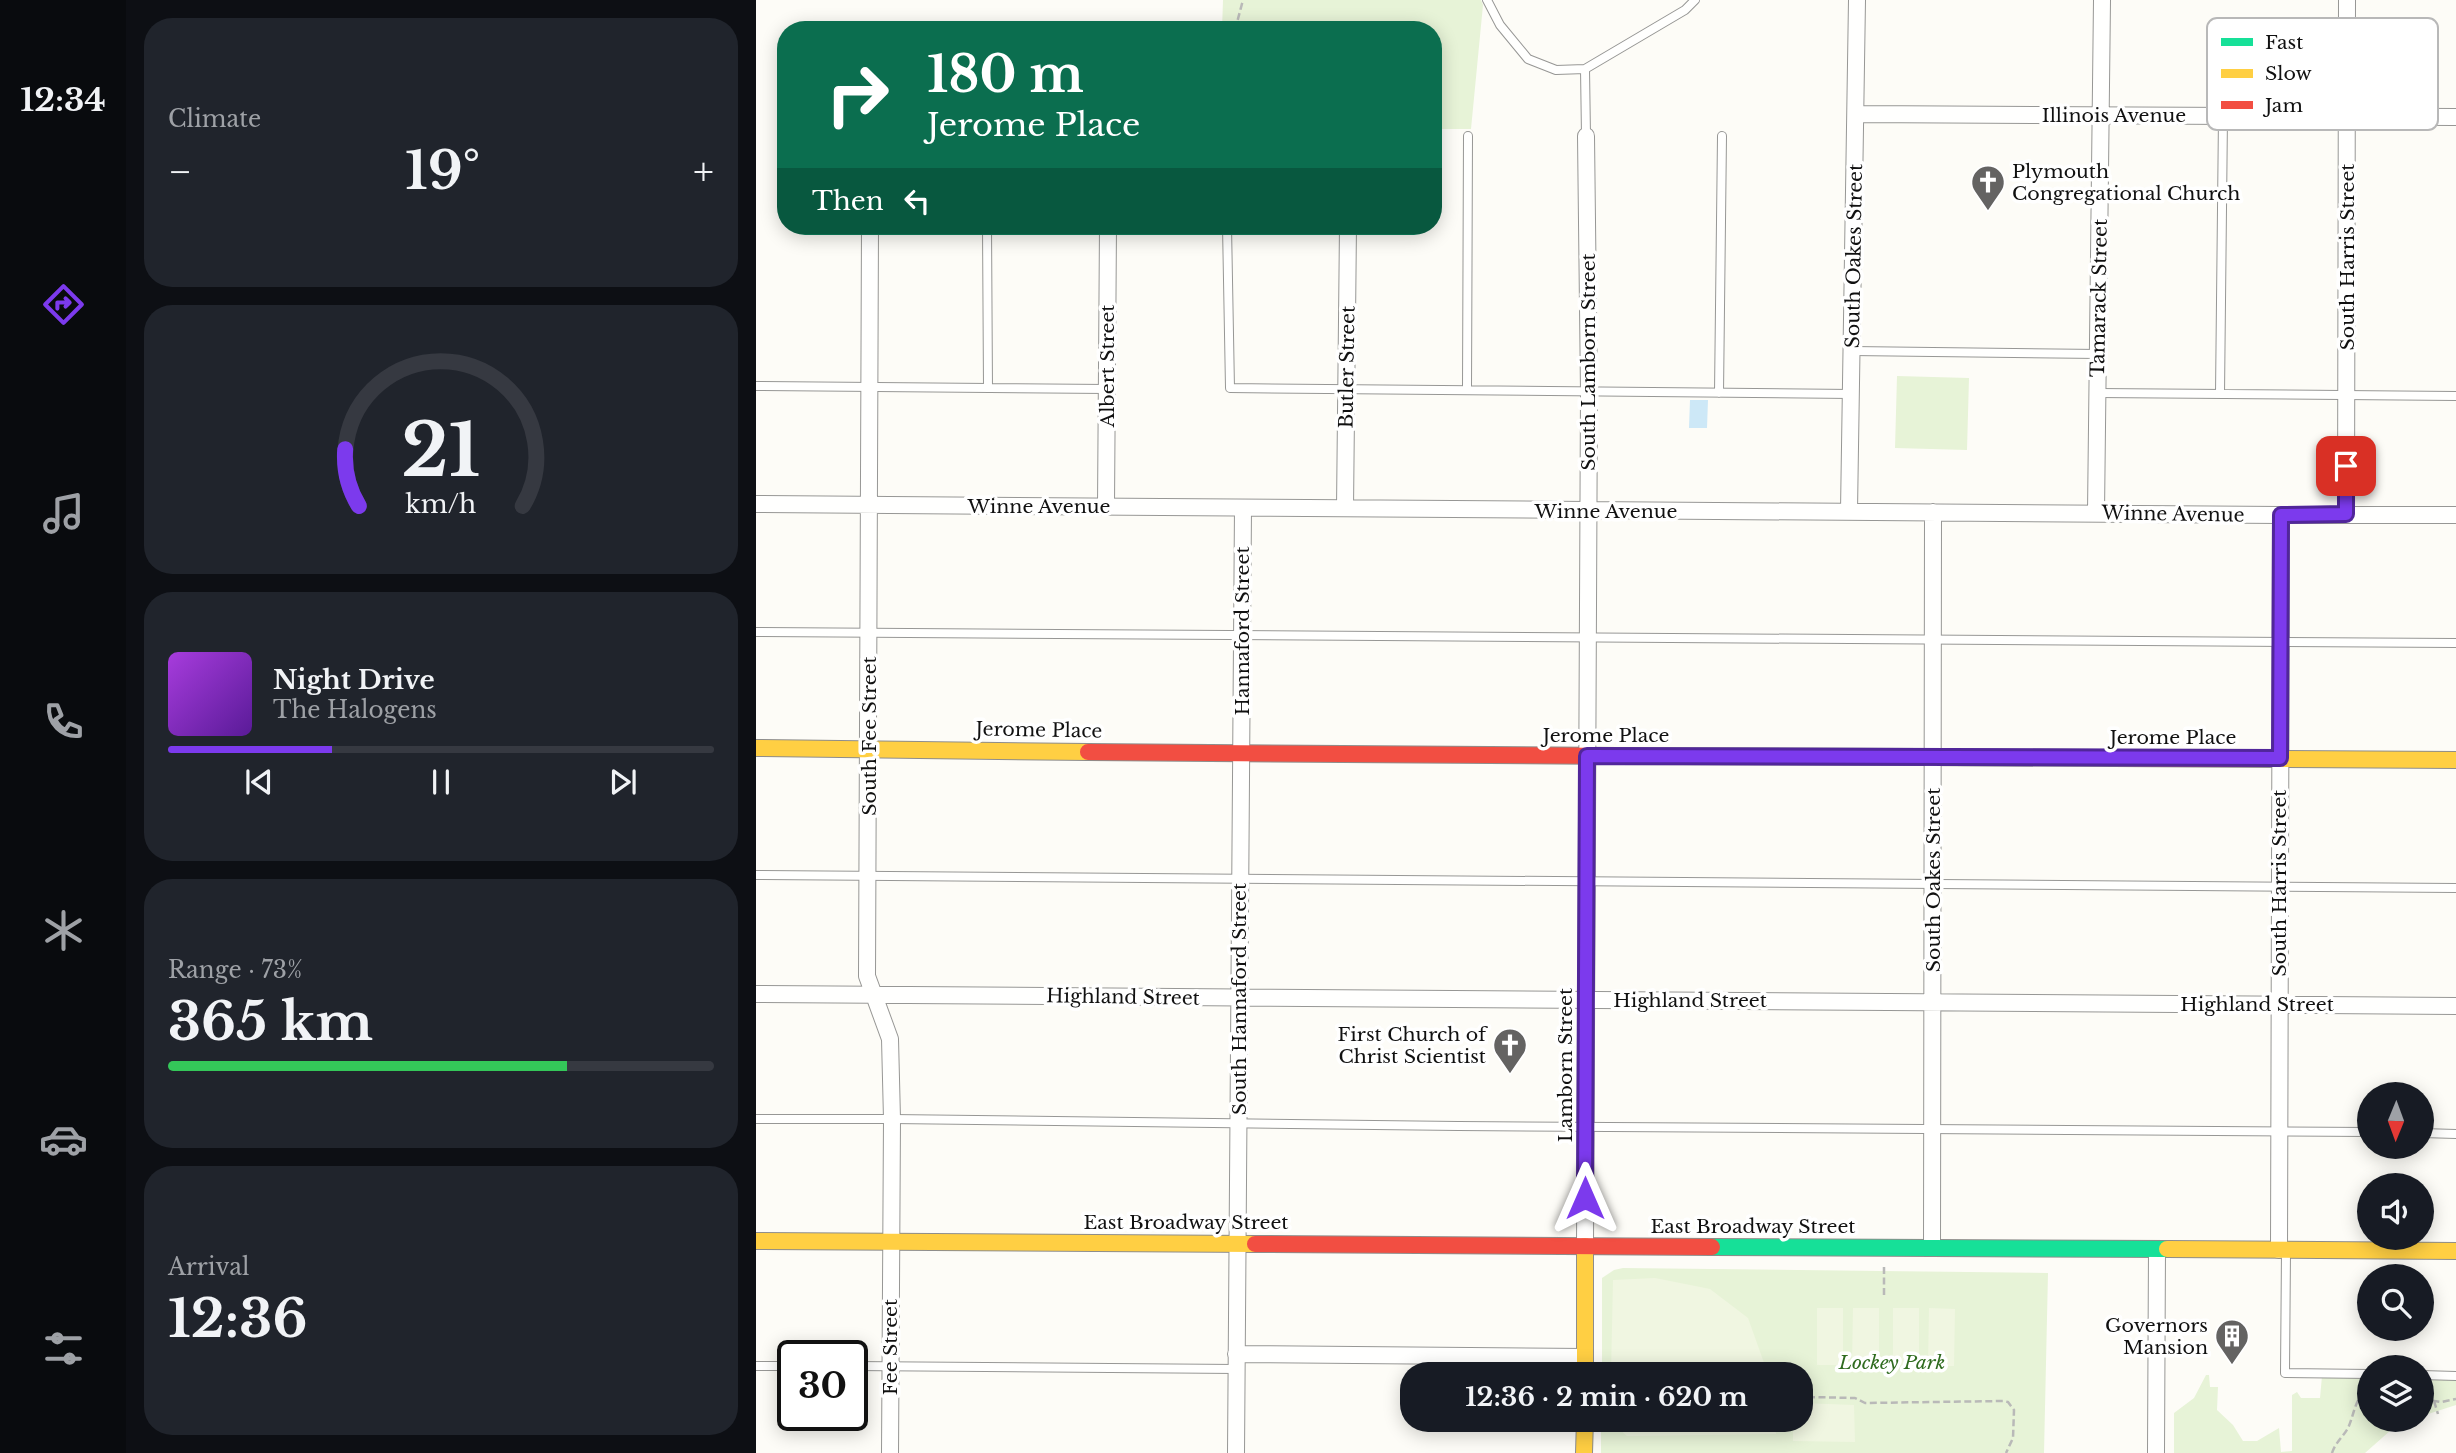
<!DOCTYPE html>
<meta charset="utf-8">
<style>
:root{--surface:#171b24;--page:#20242c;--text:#f1f3f6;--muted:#9ea1a6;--line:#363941;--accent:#7c3aed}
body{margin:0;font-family:"Libre Baskerville",serif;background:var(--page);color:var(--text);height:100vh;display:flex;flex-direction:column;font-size:26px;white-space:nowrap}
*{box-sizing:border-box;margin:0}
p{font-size:23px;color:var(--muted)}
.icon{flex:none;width:38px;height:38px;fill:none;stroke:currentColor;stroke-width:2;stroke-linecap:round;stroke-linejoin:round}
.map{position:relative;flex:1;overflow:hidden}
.panel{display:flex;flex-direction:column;gap:18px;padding:18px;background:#0d0f14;width:630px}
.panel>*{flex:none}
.guide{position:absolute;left:21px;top:21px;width:665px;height:214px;border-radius:28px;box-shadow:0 4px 18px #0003;background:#0b6e4f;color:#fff;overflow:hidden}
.needle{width:46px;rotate:181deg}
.controls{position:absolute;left:1601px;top:1082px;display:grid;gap:14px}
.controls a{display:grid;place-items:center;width:77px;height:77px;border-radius:50%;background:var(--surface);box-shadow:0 4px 18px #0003;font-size:35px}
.speed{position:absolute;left:21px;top:1340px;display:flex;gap:14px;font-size:35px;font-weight:700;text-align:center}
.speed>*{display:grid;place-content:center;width:91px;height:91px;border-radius:50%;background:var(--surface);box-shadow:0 4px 18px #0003;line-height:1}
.speed .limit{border:4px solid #111;border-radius:10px;background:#fff;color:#111}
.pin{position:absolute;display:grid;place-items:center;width:60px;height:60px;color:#fff;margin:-30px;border-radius:14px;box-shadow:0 4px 10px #0006}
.me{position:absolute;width:77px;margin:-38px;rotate:0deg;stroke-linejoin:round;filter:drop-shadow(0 0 5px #0008)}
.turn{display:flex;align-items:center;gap:24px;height:147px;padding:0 35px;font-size:32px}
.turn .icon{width:91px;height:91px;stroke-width:2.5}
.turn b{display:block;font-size:49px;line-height:60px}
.then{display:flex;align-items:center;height:66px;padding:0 35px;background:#0003;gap:14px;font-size:26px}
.big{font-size:52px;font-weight:700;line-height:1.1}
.panel .widget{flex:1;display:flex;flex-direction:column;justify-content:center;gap:10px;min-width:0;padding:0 24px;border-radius:28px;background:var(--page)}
.panel .dial{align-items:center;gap:0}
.dial svg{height:182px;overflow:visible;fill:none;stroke:var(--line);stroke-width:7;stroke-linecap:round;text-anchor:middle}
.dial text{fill:var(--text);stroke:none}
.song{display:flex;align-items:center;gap:21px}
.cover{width:84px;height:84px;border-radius:10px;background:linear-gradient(135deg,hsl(280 70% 55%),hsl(270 70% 35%))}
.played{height:7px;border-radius:4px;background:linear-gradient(90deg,var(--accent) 30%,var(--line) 30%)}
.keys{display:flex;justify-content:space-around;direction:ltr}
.heat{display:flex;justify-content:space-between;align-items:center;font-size:38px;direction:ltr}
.charge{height:10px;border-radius:5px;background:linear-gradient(90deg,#34c759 73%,var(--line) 0)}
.trip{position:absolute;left:644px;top:1362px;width:413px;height:70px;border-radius:28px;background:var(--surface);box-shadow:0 4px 18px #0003;font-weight:700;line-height:70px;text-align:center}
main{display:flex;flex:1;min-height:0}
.tab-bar{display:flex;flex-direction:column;width:126px;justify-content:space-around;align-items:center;background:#090b0e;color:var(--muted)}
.tab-bar .icon{width:49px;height:49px}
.tab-bar .on{color:var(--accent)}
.tab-bar b{font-size:32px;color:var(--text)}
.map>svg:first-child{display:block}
</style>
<main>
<nav class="tab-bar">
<b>12:34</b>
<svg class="icon on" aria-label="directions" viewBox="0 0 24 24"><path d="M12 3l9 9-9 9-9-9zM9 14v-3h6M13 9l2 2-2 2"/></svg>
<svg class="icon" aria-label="music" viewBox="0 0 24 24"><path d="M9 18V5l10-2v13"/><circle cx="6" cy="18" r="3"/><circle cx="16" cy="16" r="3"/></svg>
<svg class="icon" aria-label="phone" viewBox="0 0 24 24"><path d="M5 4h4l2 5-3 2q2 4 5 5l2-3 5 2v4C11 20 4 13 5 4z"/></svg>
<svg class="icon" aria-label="climate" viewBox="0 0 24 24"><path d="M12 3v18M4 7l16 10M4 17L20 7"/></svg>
<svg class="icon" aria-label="car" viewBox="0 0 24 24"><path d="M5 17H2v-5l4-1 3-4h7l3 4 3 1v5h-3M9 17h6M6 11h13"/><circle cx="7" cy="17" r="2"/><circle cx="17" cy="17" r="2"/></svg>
<svg class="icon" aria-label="filters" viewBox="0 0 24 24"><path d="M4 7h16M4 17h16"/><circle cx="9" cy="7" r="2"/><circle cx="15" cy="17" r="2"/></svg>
</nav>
<section class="panel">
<div class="widget"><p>Climate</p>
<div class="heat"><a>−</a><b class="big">19°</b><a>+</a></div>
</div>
<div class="widget dial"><svg viewBox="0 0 100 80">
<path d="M14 69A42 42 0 1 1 86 69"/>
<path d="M14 69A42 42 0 0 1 8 44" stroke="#7c3aed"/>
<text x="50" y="56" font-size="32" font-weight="700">21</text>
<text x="50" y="72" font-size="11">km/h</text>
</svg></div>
<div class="widget">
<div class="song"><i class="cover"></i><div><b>Night Drive</b><p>The Halogens</p></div></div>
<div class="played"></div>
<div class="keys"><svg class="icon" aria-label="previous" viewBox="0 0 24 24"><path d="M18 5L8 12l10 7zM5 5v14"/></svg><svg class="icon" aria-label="pause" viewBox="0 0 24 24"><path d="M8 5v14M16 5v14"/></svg><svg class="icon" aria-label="next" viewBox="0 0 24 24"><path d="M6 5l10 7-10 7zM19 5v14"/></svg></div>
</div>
<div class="widget"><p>Range · 73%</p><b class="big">365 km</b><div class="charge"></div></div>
<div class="widget"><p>Arrival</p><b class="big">12:36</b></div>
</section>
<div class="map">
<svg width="1700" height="1453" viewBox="0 0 1700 1453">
<rect width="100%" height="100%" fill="#fdfcf7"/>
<path fill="#e7f3d7" d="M467 0H725L727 5 715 129H677V30H466Z
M1141 376 1213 378 1211 450 1139 448Z
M867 1268 1292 1273 1288 1453H845V1419H1045V1374H846V1278L858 1270Z
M1450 1375H1453L1454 1387H1462L1461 1410 1477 1425 1487 1441H1501L1523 1428 1525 1452 1536 1451V1395L1541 1392 1545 1398H1564L1566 1376 1613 1378 1614 1419H1660L1635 1430 1609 1453H1418V1413L1438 1398Z
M1666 1379 1700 1380V1405L1666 1416Z"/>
<path fill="#f0f6e1" d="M899 1278 954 1289 992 1318 1012 1374H855L857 1280Z
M1061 1308H1087V1365H1061Z
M1097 1308H1123V1366H1096Z
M1137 1308H1163V1366L1137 1365Z
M1173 1308 1199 1309 1198 1366H1172Z
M1045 1403 1098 1405 1099 1442 1037 1441V1419H1045Z
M857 1419H1018L1020 1434 871 1436 860 1426Z"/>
<path fill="#cde8f7" d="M934 400H952L951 428H933Z"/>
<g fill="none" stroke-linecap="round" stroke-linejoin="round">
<g stroke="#979795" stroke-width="10">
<path id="lane" d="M731 0 744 25 772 59 800 70 829 69 929 10 939 0
M829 69 830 136
M231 226 232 388
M471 226 474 388 1096 394
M1096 351 1343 354
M0 386 351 389
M711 390 712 136
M963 393 966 136
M1342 393 1700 396
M1464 394 1467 116
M0 632 1700 643
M0 875 1700 888
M0 1119H136L702 1126 1614 1132
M1666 1133 1700 1134
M1530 1251 1529 1373 1614 1374
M0 1366H37
M96 1366 481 1369
M1666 1375 1700 1376"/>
</g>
<g stroke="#979795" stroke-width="18">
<path id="street" d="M1101 114 1700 117
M114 226 111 976 134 1039 136 1119 134 1453
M0 504 1525 515H1700
M350 506 352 226
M589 508 592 226
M1093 511 1101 0
M1340 512 1346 0
M1590 514 1591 0
M0 994 1700 1006
M829 1246 833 392 830 136
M1176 1248 1177 512
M1523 1250 1525 515
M480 1354 829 1357
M480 1453 487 508
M1400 1453 1401 1249"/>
</g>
<g stroke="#8e8d8b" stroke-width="18">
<path id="fast" d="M956 1247 1411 1249"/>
</g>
<g stroke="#8e8d8b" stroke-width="18">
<path id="slow" d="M0 748 332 752
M861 756 1165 757
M1521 759 1700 760
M0 1241 499 1244
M829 1246V1374
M1411 1249 1700 1251
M828 1453 829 1419"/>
</g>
<g stroke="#8e8d8b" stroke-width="18">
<path id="jam" d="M332 752 861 756
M1165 757 1521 759
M499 1244 956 1247"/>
</g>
<path stroke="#b9b9b8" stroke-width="2.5" stroke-dasharray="7 3.5" stroke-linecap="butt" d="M479 30 487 0
M1128 1295V1267
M1052 1397 1099 1398 1109 1403 1247 1401 1252 1402 1258 1410 1257 1438 1250 1453
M1666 1399 1685 1402 1700 1399
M1678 1401 1682 1414
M1576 1453C1579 1443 1587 1437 1592 1428 1597 1417 1598 1406 1605 1395L1614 1394"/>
<use href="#lane" stroke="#fffffe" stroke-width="8"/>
<use href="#street" stroke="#fffffe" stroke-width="16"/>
<use href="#fast" stroke="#16e098" stroke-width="16"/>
<use href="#slow" stroke="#ffcf43" stroke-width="16"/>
<use href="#jam" stroke="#f24e42" stroke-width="16"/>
</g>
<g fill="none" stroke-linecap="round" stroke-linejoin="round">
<g stroke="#51269a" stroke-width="18">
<path id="route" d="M829 1198 831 756 1524 758 1525 515 1590 514V466"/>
</g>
<use href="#route" stroke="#7c3aed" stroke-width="12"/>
</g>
<defs>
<g id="church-pin" transform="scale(1.75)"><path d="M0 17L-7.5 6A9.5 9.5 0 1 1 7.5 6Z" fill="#646362" stroke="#fff"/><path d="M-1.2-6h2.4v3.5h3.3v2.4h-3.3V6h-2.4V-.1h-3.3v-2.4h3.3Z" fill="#fff"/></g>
<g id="building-pin" transform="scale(1.75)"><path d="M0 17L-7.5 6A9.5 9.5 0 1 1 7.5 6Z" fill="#646362" stroke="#fff"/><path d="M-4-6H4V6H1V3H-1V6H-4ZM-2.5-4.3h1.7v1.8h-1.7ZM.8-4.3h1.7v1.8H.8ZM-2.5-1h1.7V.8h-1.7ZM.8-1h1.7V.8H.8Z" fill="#fff"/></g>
</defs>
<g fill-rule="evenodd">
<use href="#church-pin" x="1232" y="182"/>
<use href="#church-pin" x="754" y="1045"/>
<use href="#building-pin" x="1476" y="1336"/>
</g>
<g text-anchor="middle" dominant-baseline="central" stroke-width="7" stroke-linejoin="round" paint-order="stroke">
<g font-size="19" fill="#111" stroke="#fff">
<text x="1358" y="115">Illinois Avenue</text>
<text transform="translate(1098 256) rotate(-89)">South Oakes Street</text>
<text transform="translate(1591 257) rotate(-90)">South Harris Street</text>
<text transform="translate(1343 298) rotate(-89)">Tamarack Street</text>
<text transform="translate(832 362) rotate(-90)">South Lamborn Street</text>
<text transform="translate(351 366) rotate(-90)">Albert Street</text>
<text transform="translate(591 367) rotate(-89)">Butler Street</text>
<text x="283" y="506">Winne Avenue</text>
<text x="850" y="511">Winne Avenue</text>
<text transform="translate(1417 514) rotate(1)">Winne Avenue</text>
<text transform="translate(486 631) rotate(-90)">Hannaford Street</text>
<text transform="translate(283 730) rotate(1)">Jerome Place</text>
<text x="850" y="735">Jerome Place</text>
<text transform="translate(113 736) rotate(-90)">South Fee Street</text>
<text x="1417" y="737">Jerome Place</text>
<text transform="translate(1177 880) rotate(-90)">South Oakes Street</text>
<text transform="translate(1523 883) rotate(-90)">South Harris Street</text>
<text transform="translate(367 997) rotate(1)">Highland Street</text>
<text transform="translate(483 999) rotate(-90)">South Hannaford Street</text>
<text x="934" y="1000">Highland Street</text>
<text x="1501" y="1004">Highland Street</text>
<text transform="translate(809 1065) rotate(-90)">Lamborn Street</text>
<text x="430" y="1222">East Broadway Street</text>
<text x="997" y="1226">East Broadway Street</text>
<text transform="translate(134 1347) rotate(-90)">Fee Street</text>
</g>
<g font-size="19" fill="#111" stroke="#fff" text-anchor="end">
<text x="1256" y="171" text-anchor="start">Plymouth<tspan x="1256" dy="22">Congregational Church</tspan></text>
<text x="730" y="1034">First Church of<tspan x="730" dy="22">Christ Scientist</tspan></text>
<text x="1452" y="1325">Governors<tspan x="1452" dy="22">Mansion</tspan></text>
</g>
<g font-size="19" font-style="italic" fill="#2f6b1f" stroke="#fff">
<text x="1136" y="1362">Lockey Park</text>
</g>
</g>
<rect x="1451" y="18" width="231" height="112" rx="10" fill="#fff" stroke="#b8b8b8" stroke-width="2"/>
<rect x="1465" y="38" width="32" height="8" fill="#16e098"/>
<rect x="1465" y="69" width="32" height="9" fill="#ffcf43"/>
<rect x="1465" y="101" width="32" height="8" fill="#f24e42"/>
<g font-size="19" fill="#111">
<text x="1509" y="49">Fast</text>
<text x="1509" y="80">Slow</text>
<text x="1509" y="112">Jam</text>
</g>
</svg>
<div class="controls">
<a><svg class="needle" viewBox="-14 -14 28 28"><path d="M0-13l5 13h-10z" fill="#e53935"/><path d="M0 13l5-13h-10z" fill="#9ea1a6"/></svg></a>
<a><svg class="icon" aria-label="sound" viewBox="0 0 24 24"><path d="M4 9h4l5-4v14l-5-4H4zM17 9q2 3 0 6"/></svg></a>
<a><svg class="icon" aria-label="search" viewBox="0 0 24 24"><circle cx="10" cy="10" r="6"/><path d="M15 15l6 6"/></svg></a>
<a><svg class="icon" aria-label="layers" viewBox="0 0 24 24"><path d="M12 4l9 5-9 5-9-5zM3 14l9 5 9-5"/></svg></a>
</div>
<div class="speed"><div class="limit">30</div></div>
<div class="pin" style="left:1590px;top:466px;background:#d93025"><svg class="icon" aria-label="arrive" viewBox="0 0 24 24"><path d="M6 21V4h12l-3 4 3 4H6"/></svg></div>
<svg class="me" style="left:829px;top:1198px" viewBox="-20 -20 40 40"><path d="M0-17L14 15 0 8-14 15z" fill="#7c3aed" stroke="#fff" stroke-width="4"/></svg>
<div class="trip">12:36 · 2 min · 620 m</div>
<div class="guide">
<div class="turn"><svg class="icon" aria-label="right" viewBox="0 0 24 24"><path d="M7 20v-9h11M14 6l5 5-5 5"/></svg><div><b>180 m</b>Jerome Place</div></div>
<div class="then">Then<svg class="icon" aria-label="left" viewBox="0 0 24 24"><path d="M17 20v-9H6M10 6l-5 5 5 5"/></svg></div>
</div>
</div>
</main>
